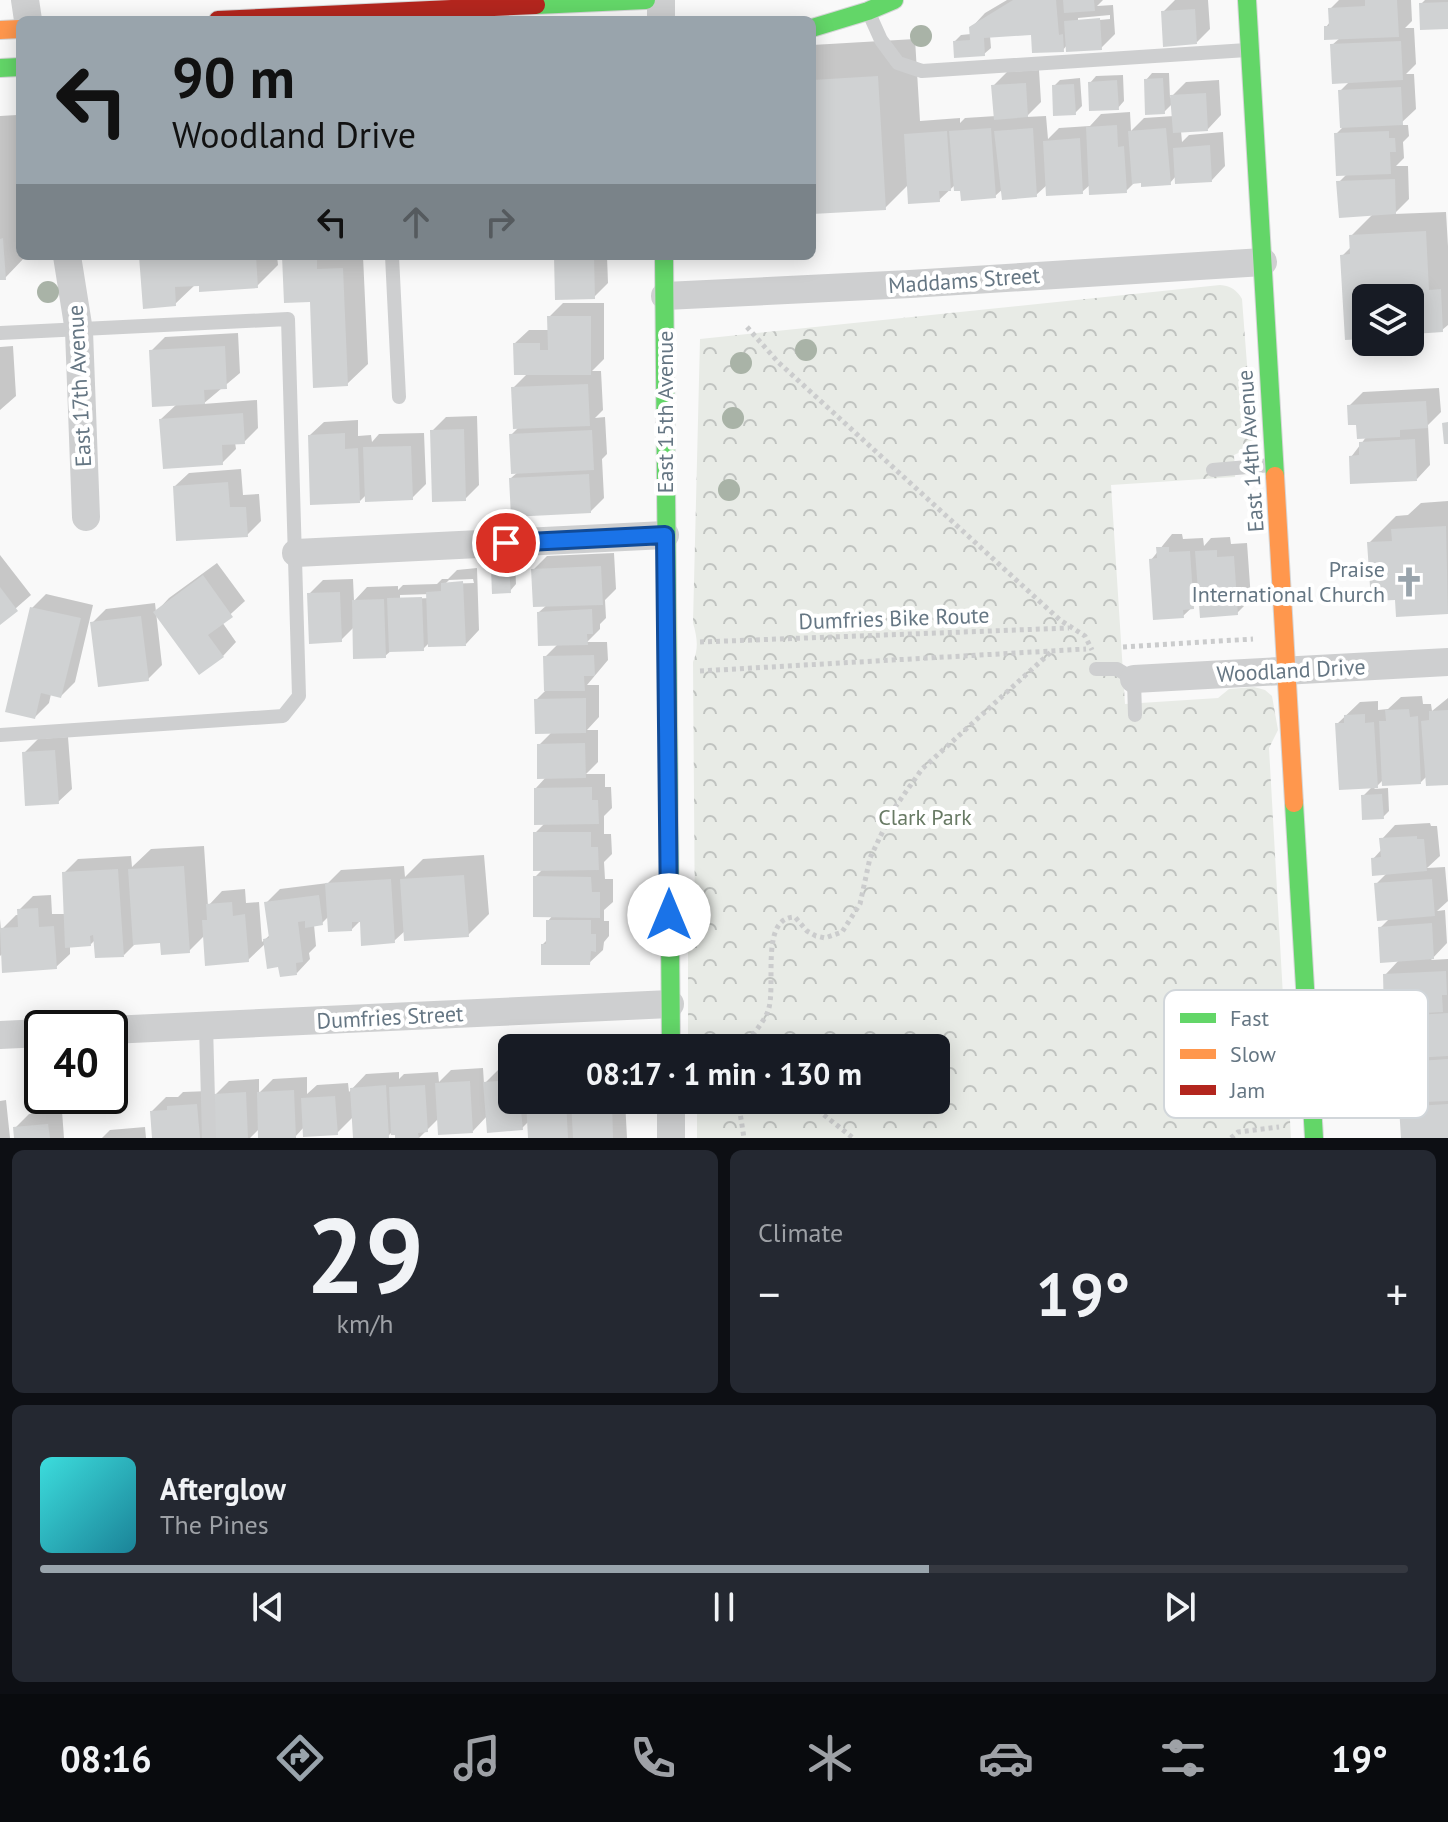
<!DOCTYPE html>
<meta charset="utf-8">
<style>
:root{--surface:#171b24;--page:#242831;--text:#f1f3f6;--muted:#9ea1a6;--line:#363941;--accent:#99a4ac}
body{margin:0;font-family:"PT Sans",sans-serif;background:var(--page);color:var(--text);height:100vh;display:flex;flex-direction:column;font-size:30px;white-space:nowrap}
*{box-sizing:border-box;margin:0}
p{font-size:26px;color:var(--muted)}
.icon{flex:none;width:44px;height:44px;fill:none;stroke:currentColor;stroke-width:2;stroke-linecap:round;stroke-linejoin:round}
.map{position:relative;height:1138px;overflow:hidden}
.panel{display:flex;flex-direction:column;gap:12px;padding:12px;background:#0d0f14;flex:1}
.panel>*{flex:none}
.guide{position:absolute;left:16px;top:16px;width:800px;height:244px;border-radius:12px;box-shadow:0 4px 20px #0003;background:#99a4ac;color:#111;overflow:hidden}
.controls{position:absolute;left:1352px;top:284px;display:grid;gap:16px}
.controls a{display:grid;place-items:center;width:72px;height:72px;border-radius:12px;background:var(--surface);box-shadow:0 4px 20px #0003;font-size:40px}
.speed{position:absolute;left:24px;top:1010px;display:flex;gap:16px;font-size:40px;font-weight:700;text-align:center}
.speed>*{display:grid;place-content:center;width:104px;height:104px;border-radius:50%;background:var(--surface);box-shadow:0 4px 20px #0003;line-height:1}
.speed .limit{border:4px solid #111;border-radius:12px;background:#fff;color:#111}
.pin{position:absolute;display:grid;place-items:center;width:68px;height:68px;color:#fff;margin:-34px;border:4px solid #fff;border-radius:50%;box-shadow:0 2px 8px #0007}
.me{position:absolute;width:88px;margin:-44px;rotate:0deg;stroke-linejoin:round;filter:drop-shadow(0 0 6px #0008)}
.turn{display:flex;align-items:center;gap:28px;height:168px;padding:0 24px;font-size:36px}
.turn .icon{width:104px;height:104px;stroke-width:2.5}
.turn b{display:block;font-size:56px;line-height:68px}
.lanes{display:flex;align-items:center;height:76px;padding:0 24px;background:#0003;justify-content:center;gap:40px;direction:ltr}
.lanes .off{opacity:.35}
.big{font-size:60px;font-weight:800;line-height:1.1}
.panel .widget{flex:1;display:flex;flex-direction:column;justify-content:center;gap:12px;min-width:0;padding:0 28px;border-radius:12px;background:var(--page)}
.panel .dial{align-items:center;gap:0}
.dial b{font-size:104px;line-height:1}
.song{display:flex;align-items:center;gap:24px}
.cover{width:96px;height:96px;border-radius:12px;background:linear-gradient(135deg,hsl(180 70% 55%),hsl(190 70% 35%))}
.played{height:8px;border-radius:4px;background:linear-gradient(90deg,var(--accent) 65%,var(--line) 65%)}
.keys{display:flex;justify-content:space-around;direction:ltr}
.heat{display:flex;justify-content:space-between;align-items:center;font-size:44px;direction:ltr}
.panel .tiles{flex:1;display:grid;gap:12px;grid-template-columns:1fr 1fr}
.widget:last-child{grid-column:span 2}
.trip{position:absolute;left:498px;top:1034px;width:452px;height:80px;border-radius:12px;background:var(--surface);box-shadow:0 4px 20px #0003;font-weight:800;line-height:80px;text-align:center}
.tabs{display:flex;height:128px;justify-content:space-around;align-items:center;background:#090b0e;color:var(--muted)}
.tabs .icon{width:56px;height:56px}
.tabs .selected{color:var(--accent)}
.tabs b{font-size:36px;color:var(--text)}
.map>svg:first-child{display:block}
</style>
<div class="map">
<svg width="1448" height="1138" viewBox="0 0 1448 1138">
<defs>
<pattern id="forest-crowns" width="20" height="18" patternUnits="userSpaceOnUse" patternTransform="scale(2)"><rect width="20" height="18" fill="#e8ebe6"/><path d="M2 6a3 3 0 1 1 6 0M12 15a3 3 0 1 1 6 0" fill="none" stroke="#c0c3c0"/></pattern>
</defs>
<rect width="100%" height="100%" fill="#f9f9f9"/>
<path fill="url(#forest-crowns)" d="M1220 285C1231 286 1237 290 1242 299L1253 443 1251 447 1234 455 1235 477 1111 485 1125 704 1218 698 1229 689 1254 687 1265 690 1272 696 1278 730 1269 748 1291 1138H697V1100H936V1048H688V945L695 932 693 662C699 648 697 637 693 623L700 339Z"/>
<path fill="#0003" fill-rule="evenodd" d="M1007 0H1103L1097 6 1113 5 1115 34 1101 48 1067 45 1063 50 1037 33 990 36 991 48 984 54 955 41 961 35 971 34V28L985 13ZM1110 15V19L1078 22V18Z
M1175 0H1208L1210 29 1197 42 1163 12Z
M1339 0H1411L1412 21 1405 28H1414L1416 64 1406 74H1414L1416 109 1399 125H1408L1409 136 1403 142 1404 158 1396 166H1408L1409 199 1394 214 1446 212 1448 246V325L1442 330 1419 332 1412 339H1410V298H1366V337L1342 256 1351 247V236L1373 214 1339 182 1347 174 1336 134 1342 128 1340 91 1350 81 1332 45 1340 38 1326 27 1330 22V9Z
M1425 0H1448V27L1421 4Z
M915 39 920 121 960 118V123L965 118 996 116 994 85 1007 72 1039 70 1041 102 1026 117 1046 116 1048 139 1059 128 1090 126 1101 114 1130 112 1131 131 1144 118 1174 116 1173 103 1164 112 1146 80 1152 73H1169L1170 98 1186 82 1219 80 1221 115 1208 129 1181 131 1182 142 1189 135 1223 132 1225 166 1212 180 1176 176 1170 183 1135 182 1126 191 1091 184 1082 192 1047 185 1036 195 1004 188 995 196 962 189 956 184 939 200 909 184 885 208 812 212V45Z
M1123 75 1124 101 1118 108 1090 83 1096 76Z
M1080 78 1082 106 1075 113 1054 86 1060 80Z
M17 115 20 256H26L5 278H0V116Z
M141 256H277L278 265 257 286 196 284 175 304Z
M284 256H363L368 364 347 384 311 300Z
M556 256H607L608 283 594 297Z
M563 303H604V359L592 371H601L603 410 595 418 605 417 607 454 602 459 604 498 590 512 511 478 518 472 511 435 519 427 513 388 528 373 515 343 529 330H549V317Z
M238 333 240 373 203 404 257 400 258 428 244 442H235L236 449 222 463 161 419 177 404 151 351 165 337Z
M13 346 16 396 0 410V347Z
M1439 388 1441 412 1428 425 1430 465 1417 479 1351 457 1367 436 1349 406 1363 392Z
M477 416 479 485 465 499 432 431 446 417Z
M358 420V436L371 435 372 442 379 434 424 433 426 484 412 498 367 494 360 501 310 435 324 422Z
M241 469 243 495 259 494 261 521 247 535 175 486 189 473Z
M1448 501V612L1398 615 1397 598 1369 543 1396 516 1408 515 1421 503Z
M1172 534H1182L1183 539 1203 538 1204 546 1211 538 1230 537 1231 544 1247 543 1251 599 1237 613 1200 600 1183 616 1151 560Z
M614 553 616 589 605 600 606 618 600 624V629L587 642H607L608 660 587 685H599V717L587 730H598V762L586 774H605V787H611L612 808 604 816V834H611L612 854 604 862 605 879H613V902L604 910V921H609V936L604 942 603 950 589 963 543 944 548 939V921L553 915 535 877 543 869 535 833 545 823 536 788 547 776 539 745 552 732 536 700 546 690 545 657 558 644 539 612 547 605 534 569 547 556Z
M0 555 31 595 0 622Z
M217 563 245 601 222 622 236 642 223 656 156 612 162 665 148 679 92 623 106 609 155 603 156 612 169 598Z
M515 563 516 584 510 591 493 570 499 564Z
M477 568 479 630 466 644 430 642 423 649 392 650 385 656 354 627 341 640 309 594 323 580 353 579 354 601 367 587 398 586V590L403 585 437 584 442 579H448L457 570ZM473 579 474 583 445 584 449 580ZM432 594V598L400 599V595Z
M46 594 93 605 75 682 61 696 51 694 49 703 35 717 32 608Z
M1422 696 1423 704H1431L1432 711 1448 698V783L1427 776 1421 782 1384 779 1374 789 1388 788 1389 811 1383 817 1363 796 1373 786 1337 724 1360 702 1378 701V710L1388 709 1401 697Z
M68 737 72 789 58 802 24 753 38 739Z
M1430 823 1431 826H1437L1440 856 1427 868 1445 867 1448 901 1437 911 1445 910 1447 943 1431 960 1448 959V1138H1404L1401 1107 1413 1096 1386 1075 1391 1070V1063L1397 1057 1379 1024 1391 1012 1385 975 1400 959 1380 928 1390 918 1376 884 1388 872 1373 859 1382 849V839L1395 825Z
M204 846 208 906 222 891 245 889 246 903 259 902 262 942 271 934 266 903 280 889 328 883 341 870 404 866 405 877 423 859 484 855 489 914 468 935 406 930 394 941 362 919 352 929 329 916 322 923 314 925 316 946 309 953 310 959 297 973 280 965 266 943 248 960 205 935 189 951 162 941 136 943 124 955 96 939 90 945 70 946V954L56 967 3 953 0 956V919L1 930 16 915H20L19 910 33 896 51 895 52 914H66L64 873 78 859 131 856 132 867 151 849Z
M483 1068 484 1084 499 1069 512 1068V1100H625L627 1138H530L529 1121 522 1128 488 1115 473 1131 439 1118 419 1138H397V1133H391L388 1136 355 1138 354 1116 337 1133 304 1127 295 1137 260 1138V1128L250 1138H217L215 1095 229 1081 259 1079V1093L273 1079 307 1077V1094L317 1085 348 1083 349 1092 366 1074 399 1072V1079L404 1074 438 1072 439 1082 451 1070Z
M210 1091 213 1138H154L152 1111 166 1097H178L183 1092Z
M6 1100 10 1138H0V1101Z
M62 1111 64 1138H16L15 1128 29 1114Z
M145 1127 146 1138H102L110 1130Z"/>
<path fill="#d0d2d3" d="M1013 0H1056L1059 35 1063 34 1064 52 1032 53 1031 35 984 38 985 56 954 58 953 41 970 40 969 27Z
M1063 0H1094L1095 11 1064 13Z
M1365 0H1397L1399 37 1324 40V26H1329L1328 8 1365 6Z
M1448 2V29L1420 30 1419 3Z
M1195 9 1197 44 1163 47 1161 11Z
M1100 18 1102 50 1066 52 1064 21Z
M1401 41 1403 80 1332 84 1330 44Z
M878 76 886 210 812 214V80Z
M1163 78 1165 114 1145 115 1144 79Z
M1117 80 1119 110 1089 111 1088 82Z
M1026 83 1028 117 994 120 991 85Z
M1074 84 1076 115 1053 116 1052 85Z
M1401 87 1403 125 1340 128 1338 90Z
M1206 93 1208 131 1173 133 1170 95Z
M1117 125 1118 147 1124 146 1127 193 1089 195 1086 127Z
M991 128 996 198 961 201 960 191H954L949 131Z
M1033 128 1037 197 1002 200 994 131Z
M1166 128 1171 185 1141 187V183L1132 184 1128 131Z
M947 131 951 191H939L940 202 908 204 904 134Z
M1389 131V138H1395L1396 152H1390L1391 174 1336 176 1334 133Z
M1080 138 1083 194 1046 196 1043 141Z
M1210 145 1212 182 1175 184 1173 148Z
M1395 179 1396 214 1339 218 1336 181Z
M1426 231 1429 290 1441 289 1443 332 1413 334V341H1410V298H1366V339L1345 340 1340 255 1350 254 1349 235Z
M3 238 6 280H0V239Z
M139 256H256L258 288 199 292V286L175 287 176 306 143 309Z
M282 256H317V269L343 268 348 386 313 388 310 302 284 303Z
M554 256H594L595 299 555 300Z
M547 316H591V375H514L513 343H540V350H548Z
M225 346 227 389 204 390 205 404 152 407 149 350Z
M588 384 590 426 513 429 511 387Z
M1426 401 1428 428 1400 430V437L1357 439 1356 425H1348L1347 405Z
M243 413 245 444 222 445 223 465 163 469 159 419Z
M1448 422V444H1444L1442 423Z
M464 429 466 501 432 502 430 430Z
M592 430 594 470 511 474 509 434Z
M345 433V449L358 448 360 503 310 505 308 435Z
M1415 439 1417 481 1350 484 1349 456 1359 455V442Z
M411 446 413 500 365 502 363 447Z
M589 474 591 513 511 517 509 478Z
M228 482 230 507H246L248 537 176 541 173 486Z
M1446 526 1448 614 1396 617 1395 600 1371 601 1367 542 1392 541 1391 529Z
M1156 547H1169V552L1190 551 1194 609 1183 610 1184 618 1153 620 1149 559 1157 558Z
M1217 550V557L1234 556 1238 615 1200 618 1195 551Z
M601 566 603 605 533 607 531 569Z
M491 569H509L511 593 492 594Z
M203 575 233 617 208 635 224 657 199 675 153 612Z
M463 581 466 646 428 647 426 592 441 591V583Z
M0 587 18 611 0 625Z
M340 592 342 642 309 644 307 593Z
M422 597 424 651 389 652 387 598Z
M384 599 386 658 353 659 352 600Z
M30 607 81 618 61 698 41 693 35 719 5 712Z
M592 609 593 634H587L588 645 538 646 537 612Z
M141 616 149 681 98 687 90 622Z
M594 655 595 676H584L585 691H544L543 656Z
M586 698V733L535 734 534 699Z
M1409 709 1410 717 1418 716 1421 784 1382 786 1379 721H1386L1385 710Z
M1448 710V785L1426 786 1421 721 1429 720V711Z
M1365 714V723L1374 722 1378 788 1339 790 1335 723H1344V715Z
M585 743 586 778 537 779V744Z
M55 750 59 804 25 806 22 752Z
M592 787V800H598L599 824 534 825V788Z
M1382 794 1384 819 1362 820 1361 795Z
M533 832H591V847H598L599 870 533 871Z
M1417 836V839H1424L1427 871 1372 876 1371 858 1381 857 1379 838Z
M184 866 190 953 161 955 160 943 133 945 128 869Z
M118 869 124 957 95 958 93 935 90 936 91 946 65 948 62 872Z
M464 875 469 937 404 941 400 879Z
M533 876 591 877 592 892H600V918L533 917Z
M391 879 395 943 361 946 360 922H352V931L328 932 325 883Z
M1432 879 1435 916 1377 921 1374 883Z
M319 895 323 925 305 928V921L298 922 303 962 296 963 297 975 280 977 278 967 267 969 263 939 269 938 264 902Z
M232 902 233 916 245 914 249 962 205 966 202 920H207L206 904Z
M38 908 39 927 54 926 57 969 2 973 0 928 18 927 17 909Z
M546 920H591V934H596V952L591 951 590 965H541V944H546Z
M1432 923 1434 959 1380 963 1378 927Z
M1446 971 1447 995H1442L1443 1012 1384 1015 1383 974Z
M1448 1013V1056L1379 1060 1377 1023H1385V1017Z
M1448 1059V1101L1425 1102V1097L1385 1100 1384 1075 1390 1074 1389 1063Z
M512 1080V1100H520L523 1130 487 1133 483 1082Z
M470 1081 473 1133 438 1135 435 1083Z
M386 1085 389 1138H353L350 1088Z
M425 1085 428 1132 418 1133 419 1138H395V1135H391L389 1087Z
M294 1090 296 1138H258L257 1092Z
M246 1092 248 1138H215L213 1094Z
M335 1096 338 1135 303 1137 301 1098Z
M526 1100H566L568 1138H528Z
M571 1100H612L613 1138H573Z
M197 1104 200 1138H152L150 1111 167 1110V1106Z
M1448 1104V1138H1401L1399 1107Z
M48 1124 50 1138H14L13 1127Z"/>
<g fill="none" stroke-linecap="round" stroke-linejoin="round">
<g stroke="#d5d6d7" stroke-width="20">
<path id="fast" d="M1247 0 1275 476
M536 5 646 0
M812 28 868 11 894 0
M0 68 20 67
M664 256 671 1048
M1294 803 1314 1138"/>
</g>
<g stroke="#d5d6d7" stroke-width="20">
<path id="slow" d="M0 30 20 29
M1275 476 1294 803"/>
</g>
<g stroke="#d5d6d7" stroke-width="20">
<path id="jam" d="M218 20 536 5"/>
</g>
<path stroke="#cbcccd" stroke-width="5" stroke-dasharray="4 4" stroke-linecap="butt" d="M747 327 778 362 1060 620 1085 636 1092 650
M700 642 1069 628
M1123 647 1253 639
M700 671 1086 649
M704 1036 737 1048
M743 1048C750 1037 763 1024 768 1011 777 987 759 917 795 917L807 931 816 936 825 938 842 932 860 904 870 858 893 810 922 769 1051 652
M738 1100 744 1138
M805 1100 853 1138
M1231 1138 1238 1132 1279 1127"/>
<path stroke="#cecfd0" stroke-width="14" d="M868 11 881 40 898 63 922 71 1247 50
M392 256 399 397
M0 333 288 319 299 696 283 716 0 735
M1213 470 1271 465
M1096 669H1117L1134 679 1135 715
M206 1025 209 1138"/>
<path stroke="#cecfd0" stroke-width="28" d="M25 0 28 20
M661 20V0
M67 256 79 331 86 517
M665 296 910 284 1263 262
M296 553 665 535
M1134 679 1448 662
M110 1030 670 1004
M0 1035 42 1033
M671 1100V1138"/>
<use href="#fast" stroke="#63d668" stroke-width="18"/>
<use href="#slow" stroke="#ff974d" stroke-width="18"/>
<use href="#jam" stroke="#b3261e" stroke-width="18"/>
</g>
<g fill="#a9b3a7">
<circle cx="921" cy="36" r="11"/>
<circle cx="48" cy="292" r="11"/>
<circle cx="806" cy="350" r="11"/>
<circle cx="741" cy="363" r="11"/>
<circle cx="733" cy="418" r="11"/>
<circle cx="729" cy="490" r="11"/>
</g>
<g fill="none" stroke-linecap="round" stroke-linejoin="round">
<g stroke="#114b97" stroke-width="20">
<path id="route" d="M506 543 665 535 669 915"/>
</g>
<use href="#route" stroke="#1a73e8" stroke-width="14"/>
</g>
<defs>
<g id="church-bare" transform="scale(2.4)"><path d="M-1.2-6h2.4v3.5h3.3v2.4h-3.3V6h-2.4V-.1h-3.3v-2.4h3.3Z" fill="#99a4ac" stroke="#fff" stroke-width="2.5" paint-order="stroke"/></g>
</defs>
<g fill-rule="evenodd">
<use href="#church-bare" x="1409" y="582"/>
</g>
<g text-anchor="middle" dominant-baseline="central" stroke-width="8" stroke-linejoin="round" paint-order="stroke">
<g font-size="22" fill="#657683" stroke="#fff">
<text transform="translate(964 280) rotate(-4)">Maddams Street</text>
<text transform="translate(79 386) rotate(-93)">East 17th Avenue</text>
<text transform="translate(665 412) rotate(-90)">East 15th Avenue</text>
<text transform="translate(1250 451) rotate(-94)">East 14th Avenue</text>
<text transform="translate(894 618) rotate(-2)">Dumfries Bike Route</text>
<text transform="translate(1291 670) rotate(-3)">Woodland Drive</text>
<text transform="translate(390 1017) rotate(-3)">Dumfries Street</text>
</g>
<g font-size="22" fill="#657683" stroke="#fff" text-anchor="end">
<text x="1385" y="569">Praise<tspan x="1385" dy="25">International Church</tspan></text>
</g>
<g font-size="22" fill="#687a64" stroke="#fff">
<text x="925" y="817">Clark Park</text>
</g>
</g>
<rect x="1164" y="990" width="264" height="128" rx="12" fill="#fff" stroke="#d1d6da" stroke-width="2"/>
<rect x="1180" y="1013" width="36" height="10" fill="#63d668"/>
<rect x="1180" y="1049" width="36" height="10" fill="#ff974d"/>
<rect x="1180" y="1085" width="36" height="10" fill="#b3261e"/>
<g font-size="22" fill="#657683">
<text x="1230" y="1026">Fast</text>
<text x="1230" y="1062">Slow</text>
<text x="1230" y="1098">Jam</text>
</g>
</svg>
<div class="controls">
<a><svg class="icon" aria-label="layers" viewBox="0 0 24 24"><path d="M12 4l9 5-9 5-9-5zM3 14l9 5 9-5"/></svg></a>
</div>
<div class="speed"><div class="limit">40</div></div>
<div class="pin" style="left:506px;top:543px;background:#d93025"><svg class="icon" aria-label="arrive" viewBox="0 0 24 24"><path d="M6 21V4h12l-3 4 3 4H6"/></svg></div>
<svg class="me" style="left:669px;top:915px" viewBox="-20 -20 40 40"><circle r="19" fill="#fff"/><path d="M0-13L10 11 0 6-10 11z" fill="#1a73e8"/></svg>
<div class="trip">08:17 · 1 min · 130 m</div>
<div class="guide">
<div class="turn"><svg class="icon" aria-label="left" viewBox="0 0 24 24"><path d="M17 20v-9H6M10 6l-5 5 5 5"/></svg><div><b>90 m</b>Woodland Drive</div></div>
<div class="lanes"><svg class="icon" aria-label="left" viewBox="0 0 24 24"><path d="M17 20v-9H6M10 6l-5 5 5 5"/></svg><svg class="icon off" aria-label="ahead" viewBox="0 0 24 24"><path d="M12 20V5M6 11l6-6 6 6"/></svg><svg class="icon off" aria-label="right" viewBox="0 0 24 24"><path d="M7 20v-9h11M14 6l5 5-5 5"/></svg></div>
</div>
</div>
<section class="panel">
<div class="tiles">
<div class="widget dial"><b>29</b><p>km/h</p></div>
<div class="widget"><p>Climate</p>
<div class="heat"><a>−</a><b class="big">19°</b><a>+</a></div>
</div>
<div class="widget">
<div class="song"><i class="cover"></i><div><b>Afterglow</b><p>The Pines</p></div></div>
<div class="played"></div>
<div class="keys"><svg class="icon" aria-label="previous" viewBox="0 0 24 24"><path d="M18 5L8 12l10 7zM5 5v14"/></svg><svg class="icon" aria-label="pause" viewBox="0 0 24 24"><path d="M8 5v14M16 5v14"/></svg><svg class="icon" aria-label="next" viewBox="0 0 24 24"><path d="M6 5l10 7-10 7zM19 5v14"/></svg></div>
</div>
</div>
</section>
<nav class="tabs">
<b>08:16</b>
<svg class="icon selected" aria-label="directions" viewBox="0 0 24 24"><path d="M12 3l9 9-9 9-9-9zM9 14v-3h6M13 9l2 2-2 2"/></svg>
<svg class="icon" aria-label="music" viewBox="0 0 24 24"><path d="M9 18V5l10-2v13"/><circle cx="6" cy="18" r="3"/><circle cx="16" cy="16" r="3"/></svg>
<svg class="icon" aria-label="phone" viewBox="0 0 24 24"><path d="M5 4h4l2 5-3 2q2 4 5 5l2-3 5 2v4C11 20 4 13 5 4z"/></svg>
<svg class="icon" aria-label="climate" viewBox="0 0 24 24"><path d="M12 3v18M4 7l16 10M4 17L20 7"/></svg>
<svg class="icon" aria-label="car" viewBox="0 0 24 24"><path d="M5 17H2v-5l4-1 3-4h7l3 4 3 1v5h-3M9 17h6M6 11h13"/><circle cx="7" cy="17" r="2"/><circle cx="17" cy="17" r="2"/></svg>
<svg class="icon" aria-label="filters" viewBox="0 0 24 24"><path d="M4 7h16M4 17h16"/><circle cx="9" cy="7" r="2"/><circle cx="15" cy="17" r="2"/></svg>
<b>19°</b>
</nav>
